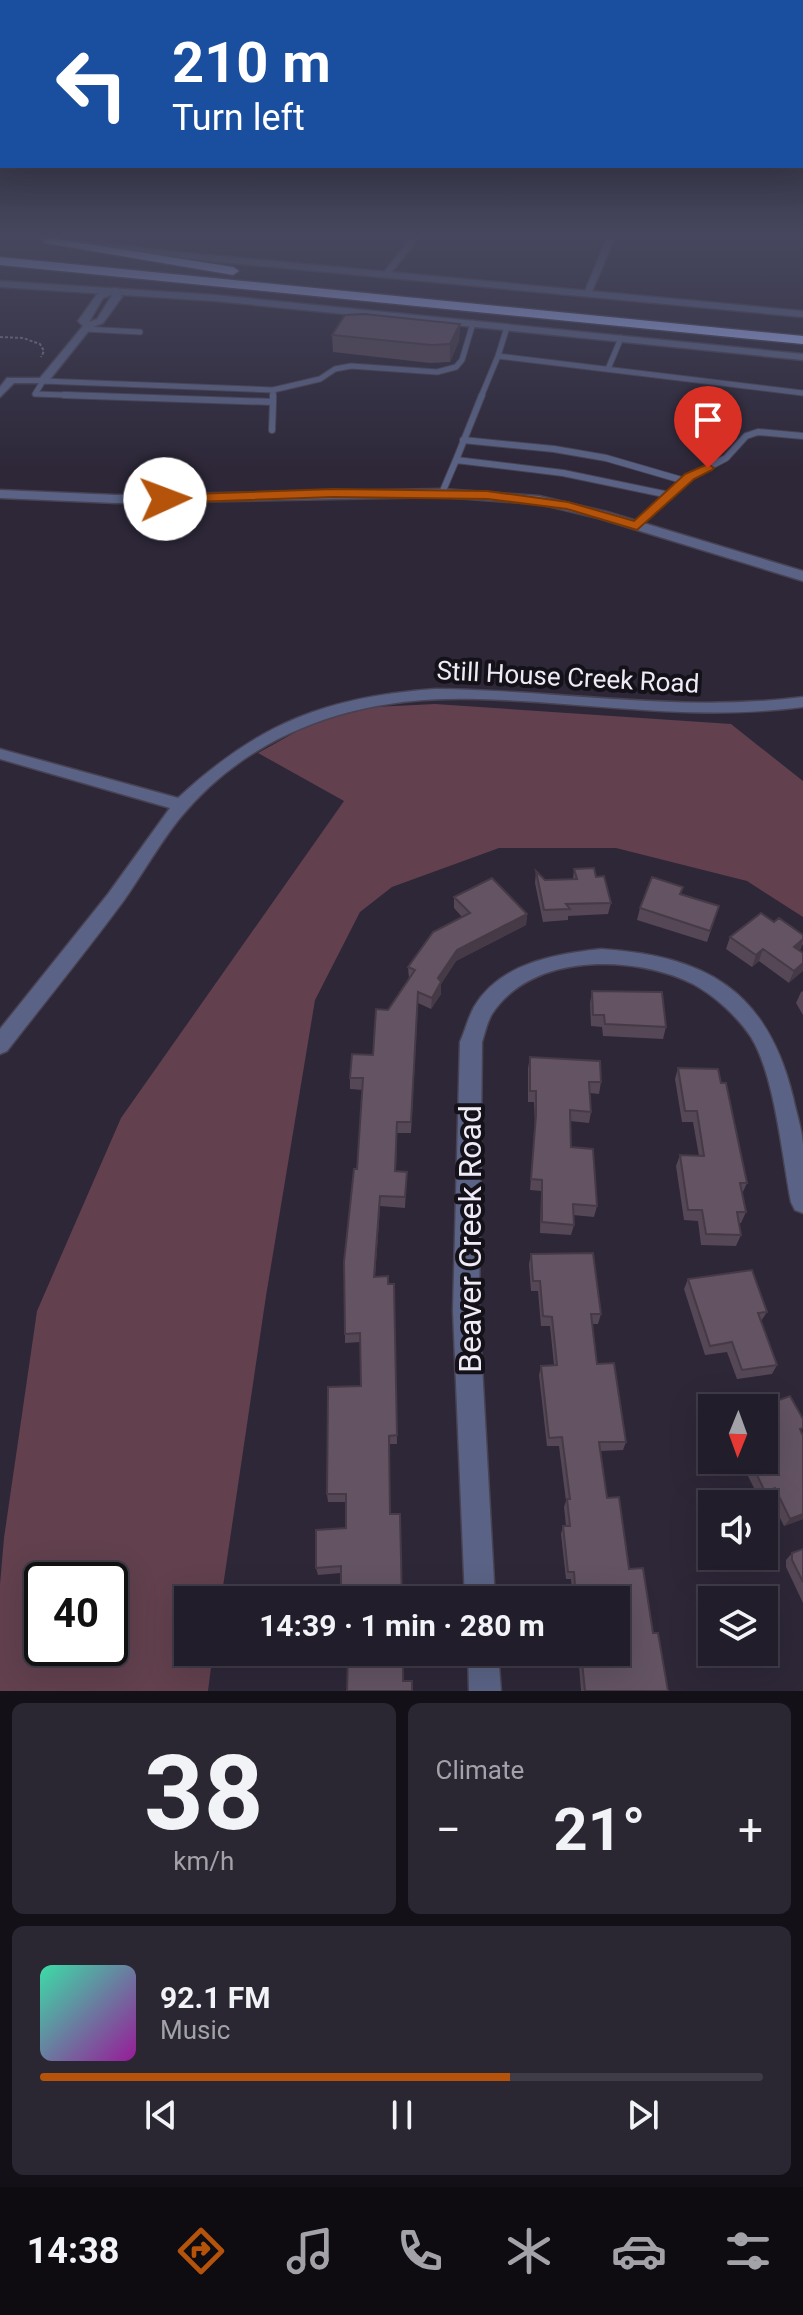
<!DOCTYPE html>
<meta charset="utf-8">
<style>
:root{--surface:#221d2a;--page:#2a2632;--text:#f1f3f6;--muted:#a2a2a8;--line:#3f3b47;--accent:#b45309}
body{margin:0;font-family:Roboto,sans-serif;background:var(--page);color:var(--text);height:100vh;display:flex;flex-direction:column;font-size:30px;white-space:nowrap}
*{box-sizing:border-box;margin:0}
p{font-size:26px;color:var(--muted)}
.icon{flex:none;width:44px;height:44px;fill:none;stroke:currentColor;stroke-width:2;stroke-linecap:round;stroke-linejoin:round}
.map{position:relative;height:1691px;overflow:hidden}
.side{display:flex;flex-direction:column;gap:12px;padding:12px;background:#131017;flex:1}
.side>*{flex:none}
.hud{position:absolute;left:0px;top:0px;width:804px;height:168px;box-shadow:0 8px 32px #0002,0 0 0 2px var(--line);background:#1a4fa0;color:#fff;overflow:hidden}
.needle{width:52px;rotate:181deg}
.fabs{position:absolute;left:698px;top:1394px;display:grid;gap:16px}
.fabs a{display:grid;place-items:center;width:80px;height:80px;border-radius:0px;background:var(--surface);box-shadow:0 8px 32px #0002,0 0 0 2px var(--line);font-size:40px}
.speed{position:absolute;left:24px;top:1562px;display:flex;gap:16px;font-size:40px;font-weight:700;text-align:center}
.speed>*{display:grid;place-content:center;width:104px;height:104px;border-radius:50%;background:var(--surface);box-shadow:0 8px 32px #0002,0 0 0 2px var(--line);line-height:1}
.speed .limit{border:4px solid #111;border-radius:12px;background:#fff;color:#111}
.pin{position:absolute;display:grid;place-items:center;width:68px;height:68px;color:#fff;margin:-82px -34px;border-radius:50% 50% 50% 0;rotate:-45deg;box-shadow:0 0 8px #0007}
.pin .icon{rotate:45deg}
.me{position:absolute;width:88px;margin:-44px;rotate:88deg;stroke-linejoin:round;filter:drop-shadow(0 0 6px #0008)}
.turn{display:flex;align-items:center;gap:28px;height:168px;padding:0 40px;font-size:36px}
.turn .icon{width:104px;height:104px;stroke-width:2.5}
.turn b{display:block;font-size:56px;line-height:68px}
.big{font-size:60px;font-weight:700;line-height:1.1}
.side .widget{flex:1;display:flex;flex-direction:column;justify-content:center;gap:12px;min-width:0;padding:0 28px;border-radius:12px;background:var(--page)}
.side .dial{align-items:center;gap:0}
.dial b{font-size:104px;line-height:1}
.song{display:flex;align-items:center;gap:24px}
.cover{width:96px;height:96px;border-radius:12px;background:linear-gradient(135deg,hsl(160 70% 55%),hsl(300 70% 35%))}
.played{height:8px;border-radius:4px;background:linear-gradient(90deg,var(--accent) 65%,var(--line) 65%)}
.keys{display:flex;justify-content:space-around;direction:ltr}
.heat{display:flex;justify-content:space-between;align-items:center;font-size:44px;direction:ltr}
.side .tiles{flex:1;display:grid;gap:12px;grid-template-columns:1fr 1fr}
.widget:last-child{grid-column:span 2}
.trip{position:absolute;left:174px;top:1586px;width:456px;height:80px;border-radius:0px;background:var(--surface);box-shadow:0 8px 32px #0002,0 0 0 2px var(--line);font-weight:700;line-height:80px;text-align:center}
.tabs{display:flex;height:128px;justify-content:space-around;align-items:center;background:#0e0c11;color:var(--muted)}
.tabs .icon{width:56px;height:56px}
.tabs .selected{color:var(--accent)}
.tabs b{font-size:36px;color:var(--text)}
.map>svg:first-child{display:block}
</style>
<div class="map">
<svg width="803" height="1691" viewBox="0 0 803 1691">
<rect width="100%" height="100%" fill="#2d2738"/>
<path fill="#62404e" fill-rule="evenodd" d="M435 704 731 724 803 781V917L747 881 616 848H499L392 887 360 912 315 1000 266 1296 221 1600H188V1652H213L208 1691H0V1584L4 1538 37 1311 121 1118 344 801 258 753 312 723 374 707ZM42 1580H110V1648H42Z"/>
<g fill="none" stroke-linecap="round" stroke-linejoin="round">
<g stroke="#484253" stroke-width="7">
<path id="service-far1" d="M85 329 140 332
M498 356 507 327
M608 369 621 338
M273 390 320 379 335 369 351 366 437 372 456 367 462 360 473 323
M124 397 35 394 43 381 273 390V397
M481 397 498 356 803 393"/>
</g>
<g stroke="#484253" stroke-width="8">
<path id="service" d="M64 395 273 402
M273 395V402
M272 430 273 402
M463 440 554 449 606 458 685 481
M456 460 482 395
M442 493 456 460 563 473 669 495 637 526
M669 495 690 477 726 458 746 436 758 432 803 436"/>
</g>
<g stroke="#484253" stroke-width="3">
<path id="minor" d="M389 235H421L387 278 382 275 410 239Z
M608 235H616L591 294 583 296Z
M112 288H118L122 297 103 323 91 328 47 383H14L0 397V387L7 378H40L83 326 78 321 97 294ZM112 295 97 319 89 322 103 298Z
M435 689C558 690 680 713 803 697V707C690 722 590 702 477 699 364 695 254 728 180 818 159 844 142 875 122 903 85 953 45 1002 7 1051L0 1054V1029L108 894 170 808 0 759V749L178 798C259 723 326 697 435 689Z
M601 949C706 956 767 990 793 1097 796 1112 802 1129 803 1145 803 1167 803 1191 803 1213L795 1210 791 1202C782 1156 775 1076 751 1037 737 1016 715 996 693 984 635 955 532 952 492 1014 487 1022 485 1033 482 1042L479 1311 495 1600H465L453 1311 460 1042C465 1031 468 1018 474 1007 500 963 555 954 601 949Z
M468 1652H498L501 1691H469Z"/>
</g>
<g stroke="#484253" stroke-width="3">
<path id="tertiary" d="M0 235H30L188 253 803 311V317L188 259Z
M0 281 215 295 803 354V360L215 301 0 287Z
M442 489 539 496 607 512 803 571V581L598 518 539 504 442 497 116 503 0 498V490L116 495Z"/>
</g>
<g stroke="#484253" stroke-width="3">
<path id="motorway" d="M49 238 233 267 239 271 233 275 45 243 43 241Z
M0 257 803 336V344L0 265Z"/>
</g>
<path stroke="#7f7a89" stroke-width="2" stroke-dasharray="3 2" stroke-linecap="butt" d="M0 337 23 338 40 344 44 351 41 357"/>
<use href="#service-far1" stroke="#5a6385" stroke-width="5"/>
<use href="#service" stroke="#5a6385" stroke-width="6"/>
<use href="#minor" fill="#5a6385" fill-rule="evenodd"/>
<use href="#tertiary" fill="#5a6385" fill-rule="evenodd"/>
<use href="#motorway" fill="#a0b2f5" fill-rule="evenodd"/>
</g>
<path fill="#554755" d="M460 324 459 341 450 362 430 363 333 352 332 335Z
M574 869 596 877 611 903 608 914 568 916V920L543 922 535 883 536 871 545 880 573 879Z
M681 895 715 918 707 942 637 920 640 908Z
M454 897 527 914 526 925 456 961 441 984V994L431 1009 418 1003 411 1133H397L396 1171 407 1172 405 1208 380 1206 375 1277 388 1284H394L397 1444H389L341 1573 318 1575 316 1568 346 1528V1502H328L327 1494 361 1386 360 1342 345 1343V1334L363 1090 350 1089V1078L373 1055 388 1010 409 979 408 967 462 917 454 908Z
M774 922 803 935V944L799 951 803 953 789 983 759 961 752 967 726 949 730 937Z
M592 991 666 1027 663 1039 603 1036 602 1027 591 1026 590 1003Z
M803 991V1015L796 1003 801 992Z
M530 1057 601 1082 599 1094 590 1093 591 1112 589 1123 570 1121 571 1147 597 1206 594 1217 573 1215 574 1225 571 1235 540 1233 541 1191 530 1190 535 1126 534 1102H528V1068Z
M678 1068 721 1083 747 1183 742 1194 746 1212 741 1223H739L741 1235 736 1246 701 1245 698 1221 684 1220 676 1166 680 1155 699 1156 693 1122H682L675 1079Z
M531 1254 601 1314 598 1324H592L597 1364 626 1442 623 1450 600 1451 607 1498 629 1569 653 1633 668 1691H581L578 1652H616V1600H573L571 1579H566L561 1534 563 1526H566L564 1507 566 1501 559 1446H547L539 1375 541 1366 554 1365 550 1326H541L538 1291H531L529 1264Z
M688 1279 767 1312 761 1321 777 1365 772 1374 737 1379 727 1352 705 1355 684 1289Z
M803 1432 802 1433 803 1436V1519L784 1526 769 1496 760 1500 740 1460H764Z
M803 1549V1603L786 1567V1560L792 1553Z"/>
<path fill="#453a45" d="M460 324 459 341 450 362V344Z
M527 914 526 925 456 961 441 984V994L431 1009 432 998 438 978 457 950Z
M803 939 801 949 790 959 794 947Z
M763 949 759 961 752 967 756 955Z
M803 963V971L789 983 794 971Z
M380 1196V1206L374 1287V1277Z
M775 1488 769 1496 760 1500 765 1492Z
M803 1514V1519L784 1526 790 1519Z"/>
<path fill="#635363" stroke="#453a45" stroke-width="2" d="M364 314 460 324 450 344 431 345 332 335 345 315Z
M594 868 596 877 604 876 611 903 566 904 570 909 544 910 536 871 545 880 577 879 574 869Z
M652 877 683 887 680 894 719 906 710 931 640 908Z
M492 878 527 914 457 950 438 978 441 982 432 998 418 992 411 1122H397L395 1171 407 1172 405 1197 380 1196 374 1277 388 1276V1284H394L397 1435 389 1436 390 1514H400L402 1600H341V1566L316 1568V1530L346 1528V1494H327L328 1387 361 1386 360 1333 345 1334 344 1262 354 1169H357L363 1078H350L352 1054 373 1055 376 1009 388 1010 415 970 408 967 433 932 470 913 454 897Z
M761 913 774 922 779 918 803 935V939L794 947 803 953V963L794 971 763 949 756 955 730 937Z
M592 991 662 992 666 1027 605 1024 604 1015H593Z
M530 1057 600 1061 601 1082H589L591 1112 570 1110 571 1147 593 1149 597 1206 573 1204 574 1225 542 1222V1180L531 1179 536 1115V1091H530Z
M678 1068 718 1069 721 1083H726L747 1183H740L746 1212H737L741 1235 706 1234 702 1210H688L680 1155 704 1156 697 1111H685Z
M593 1253 601 1314H591L597 1364 614 1363 626 1442H599L607 1498 619 1497 629 1569 643 1568 653 1633H658L668 1691H585L581 1652H616V1600H576L574 1572H568L563 1526H570L567 1499H570L562 1437 549 1438 541 1366 557 1365 552 1317 543 1316 540 1281H533L531 1254Z
M752 1270 767 1312 758 1313 777 1365 742 1370 732 1342 710 1346 688 1279Z
M790 1396 803 1419V1428L800 1429 803 1436V1514L790 1519 775 1488 765 1492 750 1460H764V1408H758Z
M803 1549V1582L792 1560V1553Z
M348 1652H403V1681H412V1691H347Z"/>
<linearGradient id="sky" x2="0" y2="1"><stop stop-color="#19151f"/><stop offset="0.5" stop-color="#46475e"/><stop offset="1" stop-color="#46475e" stop-opacity="0"/></linearGradient>
<rect width="803" height="472" fill="url(#sky)"/>
<path fill="#b45309" stroke="#753606" stroke-width="2" d="M708 464 714 468 712 470 694 479 637 530 567 509 487 499 333 497 165 503 158 499 165 495 333 489 487 491 568 502 634 521 685 474Z"/>
<g text-anchor="middle" dominant-baseline="central" stroke-width="8" stroke-linejoin="round" paint-order="stroke">
<g font-size="26" fill="#eeeaf6" stroke="#141119">
<text transform="translate(568 677) rotate(3)">Still House Creek Road</text>
</g>
<g font-size="32" fill="#eeeaf6" stroke="#141119">
<text transform="translate(470 1239) rotate(-90)">Beaver Creek Road</text>
</g>
</g>
</svg>
<div class="fabs">
<a><svg class="needle" viewBox="-14 -14 28 28"><path d="M0-13l5 13h-10z" fill="#e53935"/><path d="M0 13l5-13h-10z" fill="#a2a2a8"/></svg></a>
<a><svg class="icon" aria-label="sound" viewBox="0 0 24 24"><path d="M4 9h4l5-4v14l-5-4H4zM17 9q2 3 0 6"/></svg></a>
<a><svg class="icon" aria-label="layers" viewBox="0 0 24 24"><path d="M12 4l9 5-9 5-9-5zM3 14l9 5 9-5"/></svg></a>
</div>
<div class="speed"><div class="limit">40</div></div>
<div class="pin" style="left:708px;top:468px;background:#d93025"><svg class="icon" aria-label="arrive" viewBox="0 0 24 24"><path d="M6 21V4h12l-3 4 3 4H6"/></svg></div>
<svg class="me" style="left:165px;top:499px" viewBox="-20 -20 40 40"><circle r="19" fill="#fff"/><path d="M0-13L10 11 0 6-10 11z" fill="#b45309"/></svg>
<div class="trip">14:39 · 1 min · 280 m</div>
<div class="hud">
<div class="turn"><svg class="icon" aria-label="left" viewBox="0 0 24 24"><path d="M17 20v-9H6M10 6l-5 5 5 5"/></svg><div><b>210 m</b>Turn left</div></div>
</div>
</div>
<section class="side">
<div class="tiles">
<div class="widget dial"><b>38</b><p>km/h</p></div>
<div class="widget"><p>Climate</p>
<div class="heat"><a>−</a><b class="big">21°</b><a>+</a></div>
</div>
<div class="widget">
<div class="song"><i class="cover"></i><div><b>92.1 FM</b><p>Music</p></div></div>
<div class="played"></div>
<div class="keys"><svg class="icon" aria-label="previous" viewBox="0 0 24 24"><path d="M18 5L8 12l10 7zM5 5v14"/></svg><svg class="icon" aria-label="pause" viewBox="0 0 24 24"><path d="M8 5v14M16 5v14"/></svg><svg class="icon" aria-label="next" viewBox="0 0 24 24"><path d="M6 5l10 7-10 7zM19 5v14"/></svg></div>
</div>
</div>
</section>
<nav class="tabs">
<b>14:38</b>
<svg class="icon selected" aria-label="directions" viewBox="0 0 24 24"><path d="M12 3l9 9-9 9-9-9zM9 14v-3h6M13 9l2 2-2 2"/></svg>
<svg class="icon" aria-label="music" viewBox="0 0 24 24"><path d="M9 18V5l10-2v13"/><circle cx="6" cy="18" r="3"/><circle cx="16" cy="16" r="3"/></svg>
<svg class="icon" aria-label="phone" viewBox="0 0 24 24"><path d="M5 4h4l2 5-3 2q2 4 5 5l2-3 5 2v4C11 20 4 13 5 4z"/></svg>
<svg class="icon" aria-label="climate" viewBox="0 0 24 24"><path d="M12 3v18M4 7l16 10M4 17L20 7"/></svg>
<svg class="icon" aria-label="car" viewBox="0 0 24 24"><path d="M5 17H2v-5l4-1 3-4h7l3 4 3 1v5h-3M9 17h6M6 11h13"/><circle cx="7" cy="17" r="2"/><circle cx="17" cy="17" r="2"/></svg>
<svg class="icon" aria-label="filters" viewBox="0 0 24 24"><path d="M4 7h16M4 17h16"/><circle cx="9" cy="7" r="2"/><circle cx="15" cy="17" r="2"/></svg>
</nav>
